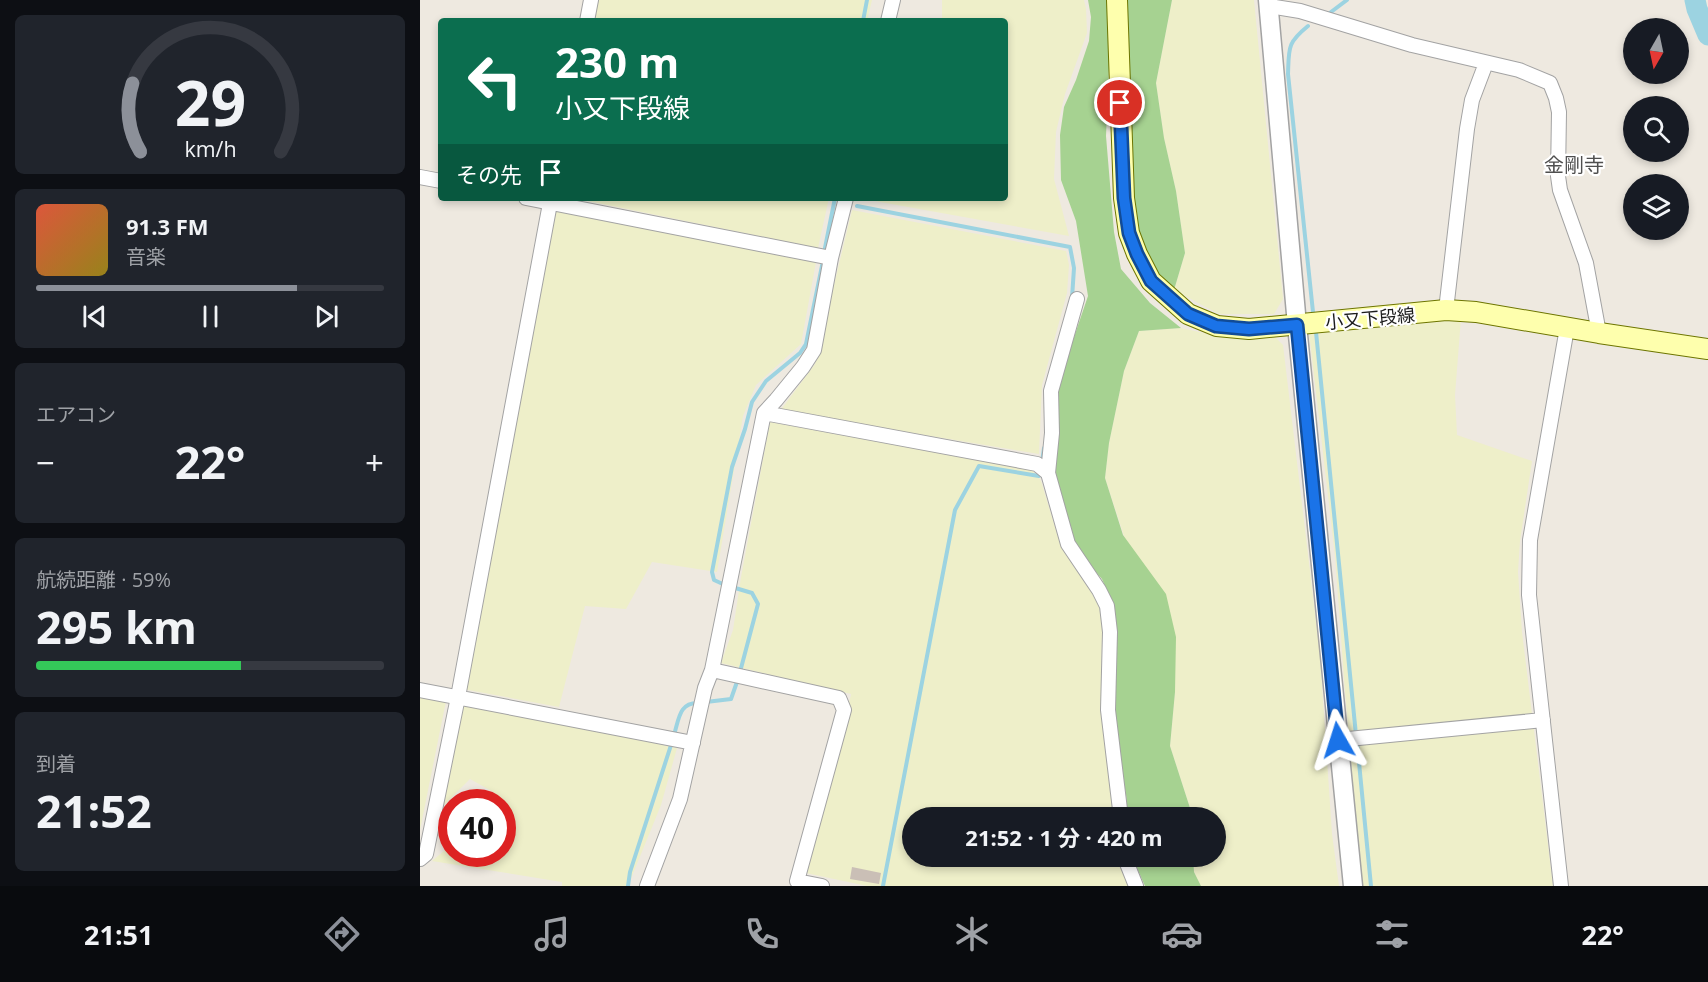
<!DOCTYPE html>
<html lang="ja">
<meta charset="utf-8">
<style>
:root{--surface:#171b24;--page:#20242c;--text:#f1f3f6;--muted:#9ea1a6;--line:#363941;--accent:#8c9099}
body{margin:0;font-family:"Open Sans","Noto Sans JP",sans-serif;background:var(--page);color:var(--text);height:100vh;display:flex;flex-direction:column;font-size:22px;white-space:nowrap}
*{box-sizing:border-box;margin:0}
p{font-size:20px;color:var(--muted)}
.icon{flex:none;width:33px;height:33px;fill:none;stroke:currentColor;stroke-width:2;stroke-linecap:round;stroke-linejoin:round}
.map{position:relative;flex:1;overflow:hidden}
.side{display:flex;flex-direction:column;gap:15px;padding:15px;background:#0d0f14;width:420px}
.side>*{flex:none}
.top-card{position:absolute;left:18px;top:18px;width:570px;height:183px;border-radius:6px;box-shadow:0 3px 9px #0003;background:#0b6e4f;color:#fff;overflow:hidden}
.needle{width:39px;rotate:189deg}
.controls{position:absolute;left:1203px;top:18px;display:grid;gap:12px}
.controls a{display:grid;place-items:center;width:66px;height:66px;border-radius:50%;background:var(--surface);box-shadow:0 3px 9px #0003;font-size:30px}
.speed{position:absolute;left:18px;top:789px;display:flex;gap:12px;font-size:30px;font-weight:700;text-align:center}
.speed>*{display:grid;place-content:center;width:78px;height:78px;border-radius:50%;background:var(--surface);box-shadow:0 3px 9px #0003;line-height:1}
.speed .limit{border:9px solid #d22;background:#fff;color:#111}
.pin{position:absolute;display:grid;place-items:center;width:51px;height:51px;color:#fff;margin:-26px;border:3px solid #fff;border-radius:50%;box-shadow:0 2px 6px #0007}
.me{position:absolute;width:66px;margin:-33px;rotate:354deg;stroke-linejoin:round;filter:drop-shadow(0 0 4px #0008)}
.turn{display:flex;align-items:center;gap:21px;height:126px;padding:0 18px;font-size:27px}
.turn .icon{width:78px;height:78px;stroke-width:2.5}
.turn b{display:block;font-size:42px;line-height:51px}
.then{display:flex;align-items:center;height:57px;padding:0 18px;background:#0003;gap:12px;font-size:22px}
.big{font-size:45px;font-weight:700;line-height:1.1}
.side .tile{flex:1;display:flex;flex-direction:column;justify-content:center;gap:9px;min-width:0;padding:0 21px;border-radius:9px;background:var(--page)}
.side .dial{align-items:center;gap:0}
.dial svg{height:156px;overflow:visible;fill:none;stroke:var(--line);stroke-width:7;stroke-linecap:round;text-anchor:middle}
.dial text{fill:var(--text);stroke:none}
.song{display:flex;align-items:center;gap:18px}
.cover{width:72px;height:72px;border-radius:9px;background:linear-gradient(135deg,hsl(10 70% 55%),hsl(50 70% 35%))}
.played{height:6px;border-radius:3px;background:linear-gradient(90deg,var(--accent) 75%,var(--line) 75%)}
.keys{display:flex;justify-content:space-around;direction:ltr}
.heat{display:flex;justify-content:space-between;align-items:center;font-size:33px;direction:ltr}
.charge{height:9px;border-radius:4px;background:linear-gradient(90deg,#34c759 59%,var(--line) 0)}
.trip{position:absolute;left:482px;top:807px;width:324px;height:60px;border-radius:30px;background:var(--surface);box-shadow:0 3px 9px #0003;font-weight:700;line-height:60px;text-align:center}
.tabs{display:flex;height:96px;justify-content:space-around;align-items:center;background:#090b0e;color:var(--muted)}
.tabs .icon{width:42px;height:42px}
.tabs .on{color:var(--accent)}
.tabs b{font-size:27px;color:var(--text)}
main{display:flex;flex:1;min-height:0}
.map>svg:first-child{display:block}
</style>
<main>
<section class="side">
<div class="tile dial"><svg viewBox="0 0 100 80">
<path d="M14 69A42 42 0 1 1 86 69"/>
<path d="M14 69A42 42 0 0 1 10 34" stroke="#8c9099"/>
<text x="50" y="56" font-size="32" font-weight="700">29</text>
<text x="50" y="72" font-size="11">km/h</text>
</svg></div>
<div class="tile">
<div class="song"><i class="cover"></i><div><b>91.3 FM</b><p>音楽</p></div></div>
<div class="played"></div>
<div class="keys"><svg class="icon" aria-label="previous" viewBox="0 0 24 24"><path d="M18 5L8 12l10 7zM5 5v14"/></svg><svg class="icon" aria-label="pause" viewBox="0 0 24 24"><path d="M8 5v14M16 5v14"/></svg><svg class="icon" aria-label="next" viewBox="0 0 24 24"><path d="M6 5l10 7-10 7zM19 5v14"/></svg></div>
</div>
<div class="tile"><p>エアコン</p>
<div class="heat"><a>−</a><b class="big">22°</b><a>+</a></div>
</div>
<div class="tile"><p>航続距離 · 59%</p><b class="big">295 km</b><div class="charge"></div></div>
<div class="tile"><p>到着</p><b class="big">21:52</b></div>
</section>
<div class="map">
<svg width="1288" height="886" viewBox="0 0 1288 886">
<rect width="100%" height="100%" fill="#eee9e0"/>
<path fill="#eeefc9" d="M176 0H452L447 21H172Z
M522 0H664L666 8 667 33 645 94 636 132 634 179 649 236 438 198H585V21H522Z
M752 0H834L863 299 854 314H799L754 290 765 253 756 191 744 138 736 83Z
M153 198H409L398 248Z
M136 209 396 262 381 344 336 385 323 416 297 572 232 562 206 609 165 606 139 707 43 689Z
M432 210 646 251 649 265 647 293 622 385 619 454 360 411 395 364Z
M1041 318 1035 395 1037 435 1112 461 1100 541 1098 572 1102 632 1133 886H942L925 692 915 556 889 332Z
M761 328 802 337H855L863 345 900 655 912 834 919 886H781L774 872 773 857 795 856V818L771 817 770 808 750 746 755 692 685 478 689 443 704 371 719 331Z
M350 422 612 470 621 481 641 547 679 604 682 627 681 691 693 817 492 818V856L698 857 709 886H447L386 873 420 745 431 694 301 663 313 630 321 577Z
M0 696 26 701 0 830Z
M41 702 257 748 241 805 208 886H142V882L12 861 31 845 32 854H82V802H71L75 793 50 779 21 808Z"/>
<path fill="#a6d291" d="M668 0H692L686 136 694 232 701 269 730 303 761 328 719 331 704 371 689 443 685 478 703 535 746 594 756 637 755 692 750 746 770 808 771 817H708L706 794 696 745 692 705 696 642 694 606 682 579 658 552 642 500 634 466 636 390 668 296 656 221 641 180 640 135 644 107 656 80 669 41 671 17Z
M704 0H752L736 83 744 138 756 191 765 253 754 290 733 273 721 246 712 203Z
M712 857H773L774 872 781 886H725Z"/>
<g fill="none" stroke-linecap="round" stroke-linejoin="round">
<path stroke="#9cd3e1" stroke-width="4" d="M907 15 927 0
M443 21 447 0
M888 26C867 43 869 48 868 74L893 312
M437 206 650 247 654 268 652 298
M404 253 415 198
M896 332 936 735
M622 462 624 448
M305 585 294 580 292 572 312 467 325 429 332 402 346 381 380 353 386 344 403 261
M312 587 332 593 338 604 320 672
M286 702 311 699 318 679
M254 735C259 719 259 702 279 703
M937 742 951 886
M208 886 210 872 252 742
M463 886 535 510 559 466 619 476"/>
<path stroke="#9cd3e1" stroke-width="21" d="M1275 0 1277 9 1288 35"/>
</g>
<path fill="#cabfb6" d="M432 867 461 873 459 884 430 879Z"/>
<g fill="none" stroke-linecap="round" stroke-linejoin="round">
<g stroke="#a3a3a3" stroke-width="16">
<path id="minor" d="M849 6 880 11 992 45 1099 70 1130 83 1136 98 1139 112 1138 176 1140 190 1166 263 1179 333
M167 21 171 0
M468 21 473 0
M0 177 21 181
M106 198 411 258
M1026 310 1047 129 1052 100 1066 63
M344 413 617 464 628 473 648 544 679 590 687 606 690 632 688 710 701 818
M628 473 632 433 631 391 657 299
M292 670 419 698 424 710 377 881 402 886
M0 690 273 743
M918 740 1123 720
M704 856 716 886
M0 859 6 854 38 697 131 198
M227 886 260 799 285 688 292 670 344 413 356 400 383 367 394 350 411 258 426 198
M1141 886 1109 595 1110 540 1147 328"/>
</g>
<g stroke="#a3a3a3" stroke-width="21">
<path id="tertiary" d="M848 0 877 325 933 886"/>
</g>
<g stroke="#6d7500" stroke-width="22">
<path id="secondary" d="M697 0 704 198 709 233 717 254 731 281 768 314 797 326 829 329 1026 310 1056 312 1179 333 1288 349"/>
</g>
<use href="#minor" stroke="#fff" stroke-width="14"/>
<use href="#tertiary" stroke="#fff" stroke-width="18"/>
<use href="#secondary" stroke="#feffad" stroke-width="20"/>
</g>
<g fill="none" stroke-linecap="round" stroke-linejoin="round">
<g stroke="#114b97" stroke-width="15">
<path id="route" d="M700 103 704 198 709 233 717 254 731 281 768 314 796 326 829 329 877 325 918 740"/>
</g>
<use href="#route" stroke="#1a73e8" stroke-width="10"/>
</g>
<g text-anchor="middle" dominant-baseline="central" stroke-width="4.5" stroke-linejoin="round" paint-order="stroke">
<g font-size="18" fill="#1c1c1c" stroke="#fff">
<text transform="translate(950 318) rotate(-5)">小又下段線</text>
</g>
<g font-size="20" fill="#4f4f4f" stroke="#fff">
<text x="1154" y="164">金剛寺</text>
</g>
</g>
</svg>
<div class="controls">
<a><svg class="needle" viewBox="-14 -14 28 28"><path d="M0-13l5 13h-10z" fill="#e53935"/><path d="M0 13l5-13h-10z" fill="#9ea1a6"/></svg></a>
<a><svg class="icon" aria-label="search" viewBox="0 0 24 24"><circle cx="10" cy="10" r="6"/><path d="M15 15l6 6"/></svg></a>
<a><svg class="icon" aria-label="layers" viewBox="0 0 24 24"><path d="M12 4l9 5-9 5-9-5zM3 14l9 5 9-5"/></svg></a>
</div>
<div class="speed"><div class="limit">40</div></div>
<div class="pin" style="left:700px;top:103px;background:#d93025"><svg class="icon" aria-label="arrive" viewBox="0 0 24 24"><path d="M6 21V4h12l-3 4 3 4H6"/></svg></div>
<svg class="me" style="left:918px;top:740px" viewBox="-20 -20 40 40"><path d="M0-17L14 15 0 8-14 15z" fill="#1a73e8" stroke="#fff" stroke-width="4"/></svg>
<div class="trip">21:52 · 1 分 · 420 m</div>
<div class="top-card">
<div class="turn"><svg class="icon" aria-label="left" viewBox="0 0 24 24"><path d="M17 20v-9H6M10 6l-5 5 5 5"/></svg><div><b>230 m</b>小又下段線</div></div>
<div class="then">その先<svg class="icon" aria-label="arrive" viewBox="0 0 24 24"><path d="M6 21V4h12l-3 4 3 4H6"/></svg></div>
</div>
</div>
</main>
<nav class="tabs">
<b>21:51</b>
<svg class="icon on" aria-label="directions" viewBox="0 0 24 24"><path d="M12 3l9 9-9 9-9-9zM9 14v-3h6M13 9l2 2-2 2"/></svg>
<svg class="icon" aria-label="music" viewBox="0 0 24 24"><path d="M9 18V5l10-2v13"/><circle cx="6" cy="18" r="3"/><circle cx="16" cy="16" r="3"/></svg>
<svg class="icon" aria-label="phone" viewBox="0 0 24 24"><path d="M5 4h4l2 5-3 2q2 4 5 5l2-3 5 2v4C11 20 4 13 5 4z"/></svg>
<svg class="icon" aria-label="climate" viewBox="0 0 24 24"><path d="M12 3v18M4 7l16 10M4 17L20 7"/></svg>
<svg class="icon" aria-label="car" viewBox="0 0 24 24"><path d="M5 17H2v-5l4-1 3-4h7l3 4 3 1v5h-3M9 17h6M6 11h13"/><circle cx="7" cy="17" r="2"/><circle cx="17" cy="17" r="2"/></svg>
<svg class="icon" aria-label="filters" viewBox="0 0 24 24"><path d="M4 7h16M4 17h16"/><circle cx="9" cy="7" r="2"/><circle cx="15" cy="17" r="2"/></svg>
<b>22°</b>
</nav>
